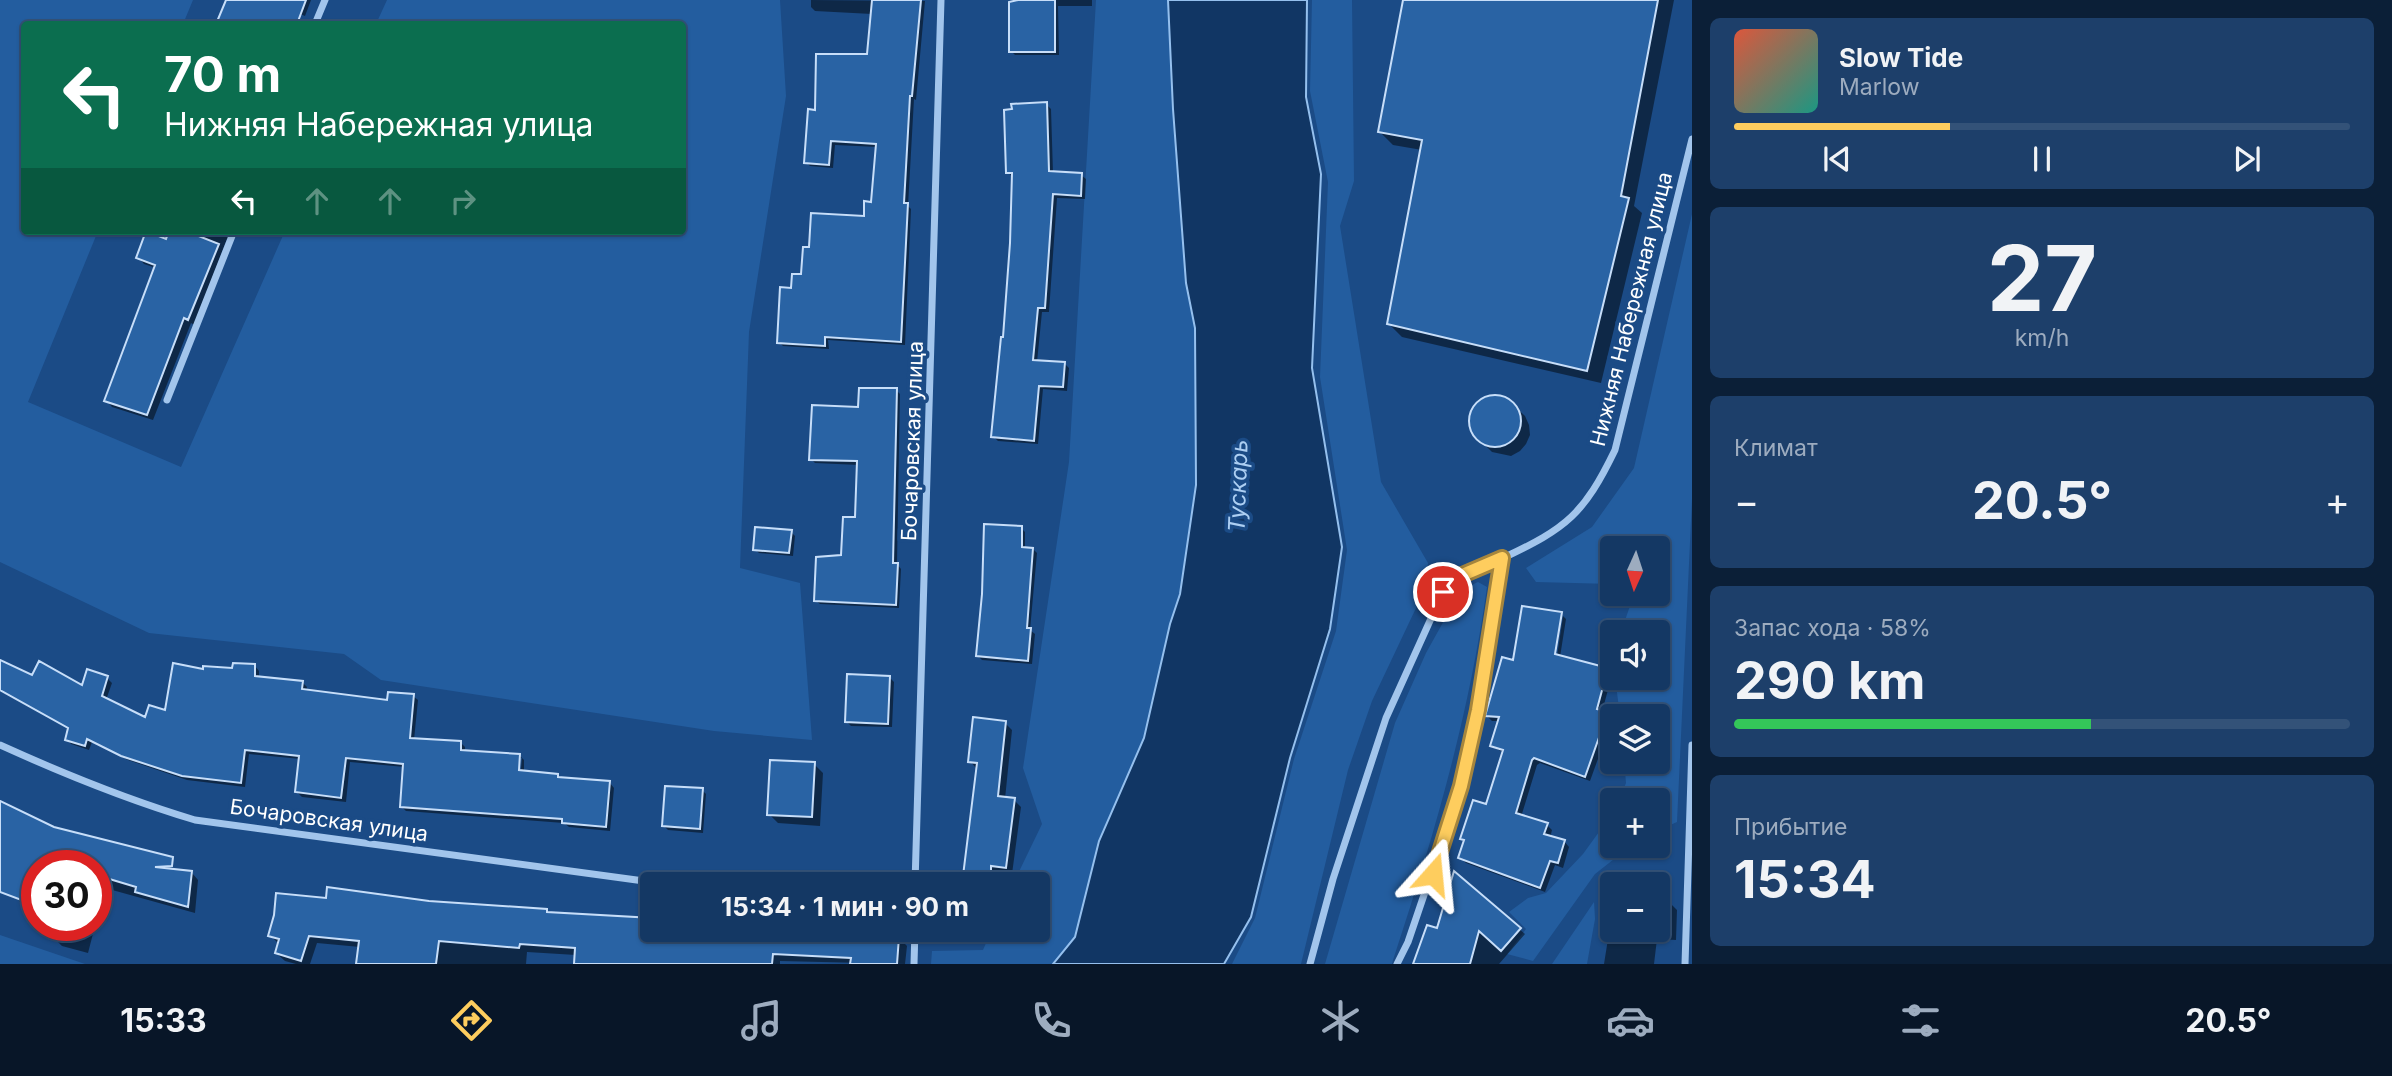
<!DOCTYPE html>
<html lang="ru">
<meta charset="utf-8">
<style>
:root{--surface:#143864;--page:#1d3f6a;--text:#f1f3f6;--muted:#9dacbf;--line:#335278;--accent:#fecd5e}
body{margin:0;font-family:Inter,sans-serif;background:var(--page);color:var(--text);height:100vh;display:flex;flex-direction:column;font-size:26px;white-space:nowrap}
*{box-sizing:border-box;margin:0}
p{font-size:23px;color:var(--muted)}
.icon{flex:none;width:38px;height:38px;fill:none;stroke:currentColor;stroke-width:2;stroke-linecap:round;stroke-linejoin:round}
.map{position:relative;flex:1;overflow:hidden}
.sheet{display:flex;flex-direction:column;gap:18px;padding:18px;background:#0b1f37;width:700px}
.sheet>*{flex:none}
.banner{position:absolute;left:21px;top:21px;width:665px;height:214px;border-radius:7px;box-shadow:0 2px 5px #0004,0 0 0 2px var(--line);background:#0b6e4f;color:#fff;overflow:hidden}
.needle{width:46px;rotate:183deg}
.fabs{position:absolute;left:1600px;top:536px;display:grid;gap:14px}
.fabs a{display:grid;place-items:center;width:70px;height:70px;border-radius:7px;background:var(--surface);box-shadow:0 2px 5px #0004,0 0 0 2px var(--line);font-size:35px}
.speed{position:absolute;left:21px;top:850px;display:flex;gap:14px;font-size:35px;font-weight:700;text-align:center}
.speed>*{display:grid;place-content:center;width:91px;height:91px;border-radius:50%;background:var(--surface);box-shadow:0 2px 5px #0004,0 0 0 2px var(--line);line-height:1}
.speed .limit{border:10px solid #d22;background:#fff;color:#111}
.pin{position:absolute;display:grid;place-items:center;width:60px;height:60px;color:#fff;margin:-30px;border:4px solid #fff;border-radius:50%;box-shadow:0 2px 7px #0007}
.me{position:absolute;width:77px;margin:-38px;rotate:18deg;stroke-linejoin:round;filter:drop-shadow(0 0 5px #0008)}
.turn{display:flex;align-items:center;gap:24px;height:147px;padding:0 28px;font-size:32px}
.turn .icon{width:91px;height:91px;stroke-width:2.5}
.turn b{display:block;font-size:49px;line-height:60px}
.lanes{display:flex;align-items:center;height:66px;padding:0 28px;background:#0003;justify-content:center;gap:35px;direction:ltr}
.lanes .off{opacity:.35}
.big{font-size:52px;font-weight:700;line-height:1.1}
.sheet .tile{flex:1;display:flex;flex-direction:column;justify-content:center;gap:10px;min-width:0;padding:0 24px;border-radius:10px;background:var(--page)}
.sheet .dial{align-items:center;gap:0}
.dial b{font-size:91px;line-height:1}
.song{display:flex;align-items:center;gap:21px}
.cover{width:84px;height:84px;border-radius:10px;background:linear-gradient(135deg,hsl(10 70% 55%),hsl(170 70% 35%))}
.played{height:7px;border-radius:4px;background:linear-gradient(90deg,var(--accent) 35%,var(--line) 35%)}
.keys{display:flex;justify-content:space-around;direction:ltr}
.heat{display:flex;justify-content:space-between;align-items:center;font-size:38px;direction:ltr}
.charge{height:10px;border-radius:5px;background:linear-gradient(90deg,#34c759 58%,var(--line) 0)}
.trip{position:absolute;left:640px;top:872px;width:410px;height:70px;border-radius:7px;background:var(--surface);box-shadow:0 2px 5px #0004,0 0 0 2px var(--line);font-weight:700;line-height:70px;text-align:center}
.dock{display:flex;height:112px;justify-content:space-around;align-items:center;background:#081628;color:var(--muted)}
.dock .icon{width:49px;height:49px}
.dock .on{color:var(--accent)}
.dock b{font-size:32px;color:var(--text)}
main{display:flex;flex:1;min-height:0}
.map>svg:first-child{display:block}
</style>
<main>
<div class="map">
<svg width="1692" height="964" viewBox="0 0 1692 964">
<rect width="100%" height="100%" fill="#1b4b86"/>
<path fill="#235d9f" d="M0 0H193L183 24H24V231H98L28 402 181 467 285 231H682V24H376L387 0H780L786 96 749 332 740 568 800 583 812 740 714 731 381 680 344 654 149 633 0 562Z
M1096 0H1168L1173 109 1186 283 1195 328 1196 485 1180 594 1170 624 1144 738 1099 841 1075 937 1053 964H931L932 951 983 950 992 929H1038V884H1013L1042 824 1023 768 1069 462Z
M1312 0H1352L1354 181 1340 226 1381 482 1428 563 1425 589 1372 701 1348 770 1301 964H1232L1255 918 1294 759 1336 631 1347 550 1320 377 1328 182 1310 91Z
M1692 214V499L1677 822 1657 831V800H1619L1626 783 1624 761H1657V716H1620L1615 677H1657V632H1621L1632 600 1626 593H1657V548H1612V584L1536 582 1526 568 1592 527 1634 468Z
M1478 582 1487 587C1469 716 1434 836 1393 960L1392 964H1325L1395 723 1426 653 1461 590Z
M1612 814V845H1632L1595 874 1533 961 1507 954 1526 929 1509 912 1528 898 1546 893 1583 854Z
M1594 902 1595 919 1587 964H1552Z
M0 935 85 964H0Z"/>
<path fill="#113664" stroke="#95c0ee" stroke-width="2" d="M1168 0H1307L1306 97 1321 174 1312 368 1342 547 1330 629 1290 758 1251 917 1224 964H1053L1075 937 1099 841 1144 738 1170 624 1180 594 1196 485 1195 328 1186 283 1173 109Z"/>
<path fill="#0007" d="M265 0H311L305 16Z
M811 0 925 1 916 100 914 99 908 206 911 209 905 345 828 340 829 349 783 346 779 342 793 290 803 276 811 249 866 218 872 204 878 147 835 145 833 168 810 166 806 162 817 112 869 56 872 14 815 11 811 7Z
M1020 0H1092V6H1058L1059 55H1015L1011 51Z
M1405 0H1674L1634 206 1642 213 1601 383 1402 337 1389 324 1422 150 1393 145 1380 132Z
M1046 104 1051 109 1053 173 1081 175 1086 179 1085 199 1057 198 1049 312H1042L1037 362 1064 363 1069 368 1067 391 1043 389 1038 444 998 441 993 436 1012 243V177L1008 172Z
M171 231H230L194 325 191 323 153 420 112 407 106 400 156 268 144 264 138 257 167 241Z
M896 390 900 394 897 564 901 569 899 608 820 604 815 600 843 556 856 519 859 465 815 463 811 459 860 409Z
M1489 396 1508 400 1525 416 1529 425 1530 435 1526 444 1520 451 1511 456 1492 452 1475 435 1471 427 1470 417 1474 408 1481 401Z
M1021 528 1025 532V549H1033L1037 553 1030 630 1035 634 1032 664 982 660 978 656Z
M791 532 795 536 793 556 759 553 755 549Z
M1561 614 1562 616H1559L1552 662 1556 663 1563 616 1566 619 1560 657 1607 670 1612 675 1602 712 1607 714 1612 720 1590 781 1540 763 1537 765 1521 817 1547 825 1552 830 1550 838 1564 841 1569 847 1563 868 1555 865 1545 892 1466 863 1460 857 1465 841 1462 839 1488 807 1504 753 1492 746 1499 721H1492L1487 716 1515 662Z
M255 666 259 671V678L302 682 307 687 306 691 389 702 413 696 418 700 414 740 461 743 465 747V752L520 756 522 758H518L517 779H520L522 758 524 760V773L557 775 561 779 610 783 614 788 610 831 569 827 564 823 406 811 401 806 405 767 350 762 346 802 302 797 297 792 301 759 249 754 245 787 187 780 128 760 92 742 89 750 71 744 67 739 70 729 0 691V670L83 687 107 678 112 683 106 700 146 720 166 713 204 671 234 670Z
M890 678 894 682 892 727 851 726 847 722Z
M1005 723 1012 730 1005 799 1014 800 1021 807 1012 874 998 872 997 884H962V877L965 878 976 768 970 761Z
M814 764 823 773 820 826 778 823 769 814Z
M702 790 706 794 703 833 668 830 664 826Z
M0 801 53 829 164 863 162 870 192 873 198 880 195 913 105 888 96 920V866H37V908L20 902 0 873Z
M1455 874 1525 934 1499 964H1415L1439 931Z
M1623 877 1643 878 1649 884H1622Z
M1609 895H1612V929H1657V898L1663 902 1670 903 1677 910 1676 940 1657 939 1654 964H1604L1611 920 1608 917Z
M327 900 429 903 546 911 549 914 653 929H768L899 938 907 946 905 964 780 961V964H576V955L527 952 526 964H358L360 947 317 943 310 964H296L285 961 276 953 279 944 270 935Z
M59 926H95L88 953 62 946 56 940Z"/>
<path fill="#2963a4" stroke="#c7def9" stroke-width="2" d="M226 0H306L297 24H216Z
M872 0H921L912 96H910L904 203H908L901 342 825 337V346L777 343 780 287 791 288 792 274H801L803 247H809L811 213 864 216V201L871 202 876 144 831 141 829 165 804 163 808 109 815 110 816 54H867Z
M1018 0H1055V52H1009V2Z
M1403 0H1658L1621 196 1629 198 1587 371 1387 324 1422 140 1378 132Z
M1047 102 1049 171 1082 173 1081 196 1053 194 1045 308H1038L1033 360 1065 362 1063 387 1039 386 1034 441 991 437 1001 337H1003L1010 243 1012 173H1006L1004 110 1012 109 1011 104Z
M146 231 166 239 169 231H186L219 244 188 320 184 318 147 415 104 401 155 265 136 258Z
M859 388H897L893 563H898L896 605 814 601 816 557 841 555 843 517H855L857 461 809 460 812 405 858 407Z
M1469 421a26 26 0 1 1 52 0a26 26 0 1 1-52 0Z
M984 524 1022 526V547L1033 548 1027 628H1031L1028 661 976 656 982 594Z
M755 527 792 530 789 553 753 550Z
M1522 606 1562 612 1555 654 1608 668 1597 709 1608 712 1585 777 1534 758 1532 760 1516 813 1548 823 1544 834 1565 840 1558 863 1550 861 1540 888 1458 858 1464 840 1460 839 1473 800 1486 804 1503 750 1490 746 1499 717 1485 716 1502 657 1513 660Z
M0 660 32 675 39 661 82 685 87 669 108 676 102 696 145 717 149 705 165 710 173 663 203 669V666L232 668 233 663 255 664V676L303 681 302 689 387 700 388 692 414 694 410 738 461 741V750L520 754 519 770 558 774V777L610 781 606 827 562 823V819L400 807 403 764 346 758 341 798 295 792 299 756 245 750 241 783 182 776 121 756 87 739 85 746 65 740 68 728 0 690Z
M847 674 890 676 888 724 845 722Z
M973 717 1006 721 998 796 1015 798 1006 868 991 866V884H962L977 763 968 762Z
M770 760 815 762 812 817 767 815Z
M665 786 703 788 700 829 662 826Z
M0 801 54 827 173 857 172 866 155 867 192 871 188 907 135 892 136 887 96 875V866H37V891L32 904 0 892Z
M1454 871 1521 928 1501 951 1479 931 1470 964H1413L1427 925 1437 928Z
M327 887 429 901 547 909V912L653 918V929H764L853 935V932L899 937 897 964H850L851 958 773 954 772 964H574L575 948 520 944 519 948 439 941 436 964H356L359 941 309 936 301 961 275 953 279 939 268 936 274 915 276 893 326 898Z"/>
<g fill="none" stroke-linecap="round" stroke-linejoin="round">
<path stroke="#a2c5ec" stroke-width="7" d="M315 24 325 0
M167 400 234 231
M0 745C64 774 128 800 195 820L666 884
M915 884 941 0
M914 964 915 929
M1310 964 1333 879 1386 718 1443 592C1463 573 1479 569 1503 558 1567 528 1584 514 1615 450L1692 139
M1397 964 1408 942 1461 786 1478 710 1502 558
M1685 964 1692 745"/>
</g>
<g fill="none" stroke-linecap="round" stroke-linejoin="round">
<g stroke="#a5853d" stroke-width="18">
<path id="route" d="M1433 874 1461 786 1478 710 1502 558 1460 576 1443 592"/>
</g>
<use href="#route" stroke="#fecd5e" stroke-width="12"/>
</g>
<g text-anchor="middle" dominant-baseline="central" stroke-width="7" stroke-linejoin="round" paint-order="stroke">
<g font-size="21" fill="#fff" stroke="#1b4b86">
<text transform="translate(1631 309) rotate(-76)">Нижняя Набережная улица</text>
<text transform="translate(912 441) rotate(-88)">Бочаровская улица</text>
<text transform="translate(329 820) rotate(8)">Бочаровская улица</text>
</g>
<g font-size="23" font-style="italic" fill="#adcff3" stroke="#1b4b86">
<text transform="translate(1238 486) rotate(-88)">Тускарь</text>
</g>
</g>
</svg>
<div class="fabs">
<a><svg class="needle" viewBox="-14 -14 28 28"><path d="M0-13l5 13h-10z" fill="#e53935"/><path d="M0 13l5-13h-10z" fill="#9dacbf"/></svg></a>
<a><svg class="icon" aria-label="sound" viewBox="0 0 24 24"><path d="M4 9h4l5-4v14l-5-4H4zM17 9q2 3 0 6"/></svg></a>
<a><svg class="icon" aria-label="layers" viewBox="0 0 24 24"><path d="M12 4l9 5-9 5-9-5zM3 14l9 5 9-5"/></svg></a>
<a>+</a>
<a>−</a>
</div>
<div class="speed"><div class="limit">30</div></div>
<div class="pin" style="left:1443px;top:592px;background:#d93025"><svg class="icon" aria-label="arrive" viewBox="0 0 24 24"><path d="M6 21V4h12l-3 4 3 4H6"/></svg></div>
<svg class="me" style="left:1433px;top:874px" viewBox="-20 -20 40 40"><path d="M0-17L14 15 0 8-14 15z" fill="#fecd5e" stroke="#fff" stroke-width="4"/></svg>
<div class="trip">15:34 · 1 мин · 90 m</div>
<div class="banner">
<div class="turn"><svg class="icon" aria-label="left" viewBox="0 0 24 24"><path d="M17 20v-9H6M10 6l-5 5 5 5"/></svg><div><b>70 m</b>Нижняя Набережная улица</div></div>
<div class="lanes"><svg class="icon" aria-label="left" viewBox="0 0 24 24"><path d="M17 20v-9H6M10 6l-5 5 5 5"/></svg><svg class="icon off" aria-label="ahead" viewBox="0 0 24 24"><path d="M12 20V5M6 11l6-6 6 6"/></svg><svg class="icon off" aria-label="ahead" viewBox="0 0 24 24"><path d="M12 20V5M6 11l6-6 6 6"/></svg><svg class="icon off" aria-label="right" viewBox="0 0 24 24"><path d="M7 20v-9h11M14 6l5 5-5 5"/></svg></div>
</div>
</div>
<section class="sheet">
<div class="tile">
<div class="song"><i class="cover"></i><div><b>Slow Tide</b><p>Marlow</p></div></div>
<div class="played"></div>
<div class="keys"><svg class="icon" aria-label="previous" viewBox="0 0 24 24"><path d="M18 5L8 12l10 7zM5 5v14"/></svg><svg class="icon" aria-label="pause" viewBox="0 0 24 24"><path d="M8 5v14M16 5v14"/></svg><svg class="icon" aria-label="next" viewBox="0 0 24 24"><path d="M6 5l10 7-10 7zM19 5v14"/></svg></div>
</div>
<div class="tile dial"><b>27</b><p>km/h</p></div>
<div class="tile"><p>Климат</p>
<div class="heat"><a>−</a><b class="big">20.5°</b><a>+</a></div>
</div>
<div class="tile"><p>Запас хода · 58%</p><b class="big">290 km</b><div class="charge"></div></div>
<div class="tile"><p>Прибытие</p><b class="big">15:34</b></div>
</section>
</main>
<nav class="dock">
<b>15:33</b>
<svg class="icon on" aria-label="directions" viewBox="0 0 24 24"><path d="M12 3l9 9-9 9-9-9zM9 14v-3h6M13 9l2 2-2 2"/></svg>
<svg class="icon" aria-label="music" viewBox="0 0 24 24"><path d="M9 18V5l10-2v13"/><circle cx="6" cy="18" r="3"/><circle cx="16" cy="16" r="3"/></svg>
<svg class="icon" aria-label="phone" viewBox="0 0 24 24"><path d="M5 4h4l2 5-3 2q2 4 5 5l2-3 5 2v4C11 20 4 13 5 4z"/></svg>
<svg class="icon" aria-label="climate" viewBox="0 0 24 24"><path d="M12 3v18M4 7l16 10M4 17L20 7"/></svg>
<svg class="icon" aria-label="car" viewBox="0 0 24 24"><path d="M5 17H2v-5l4-1 3-4h7l3 4 3 1v5h-3M9 17h6M6 11h13"/><circle cx="7" cy="17" r="2"/><circle cx="17" cy="17" r="2"/></svg>
<svg class="icon" aria-label="filters" viewBox="0 0 24 24"><path d="M4 7h16M4 17h16"/><circle cx="9" cy="7" r="2"/><circle cx="15" cy="17" r="2"/></svg>
<b>20.5°</b>
</nav>
